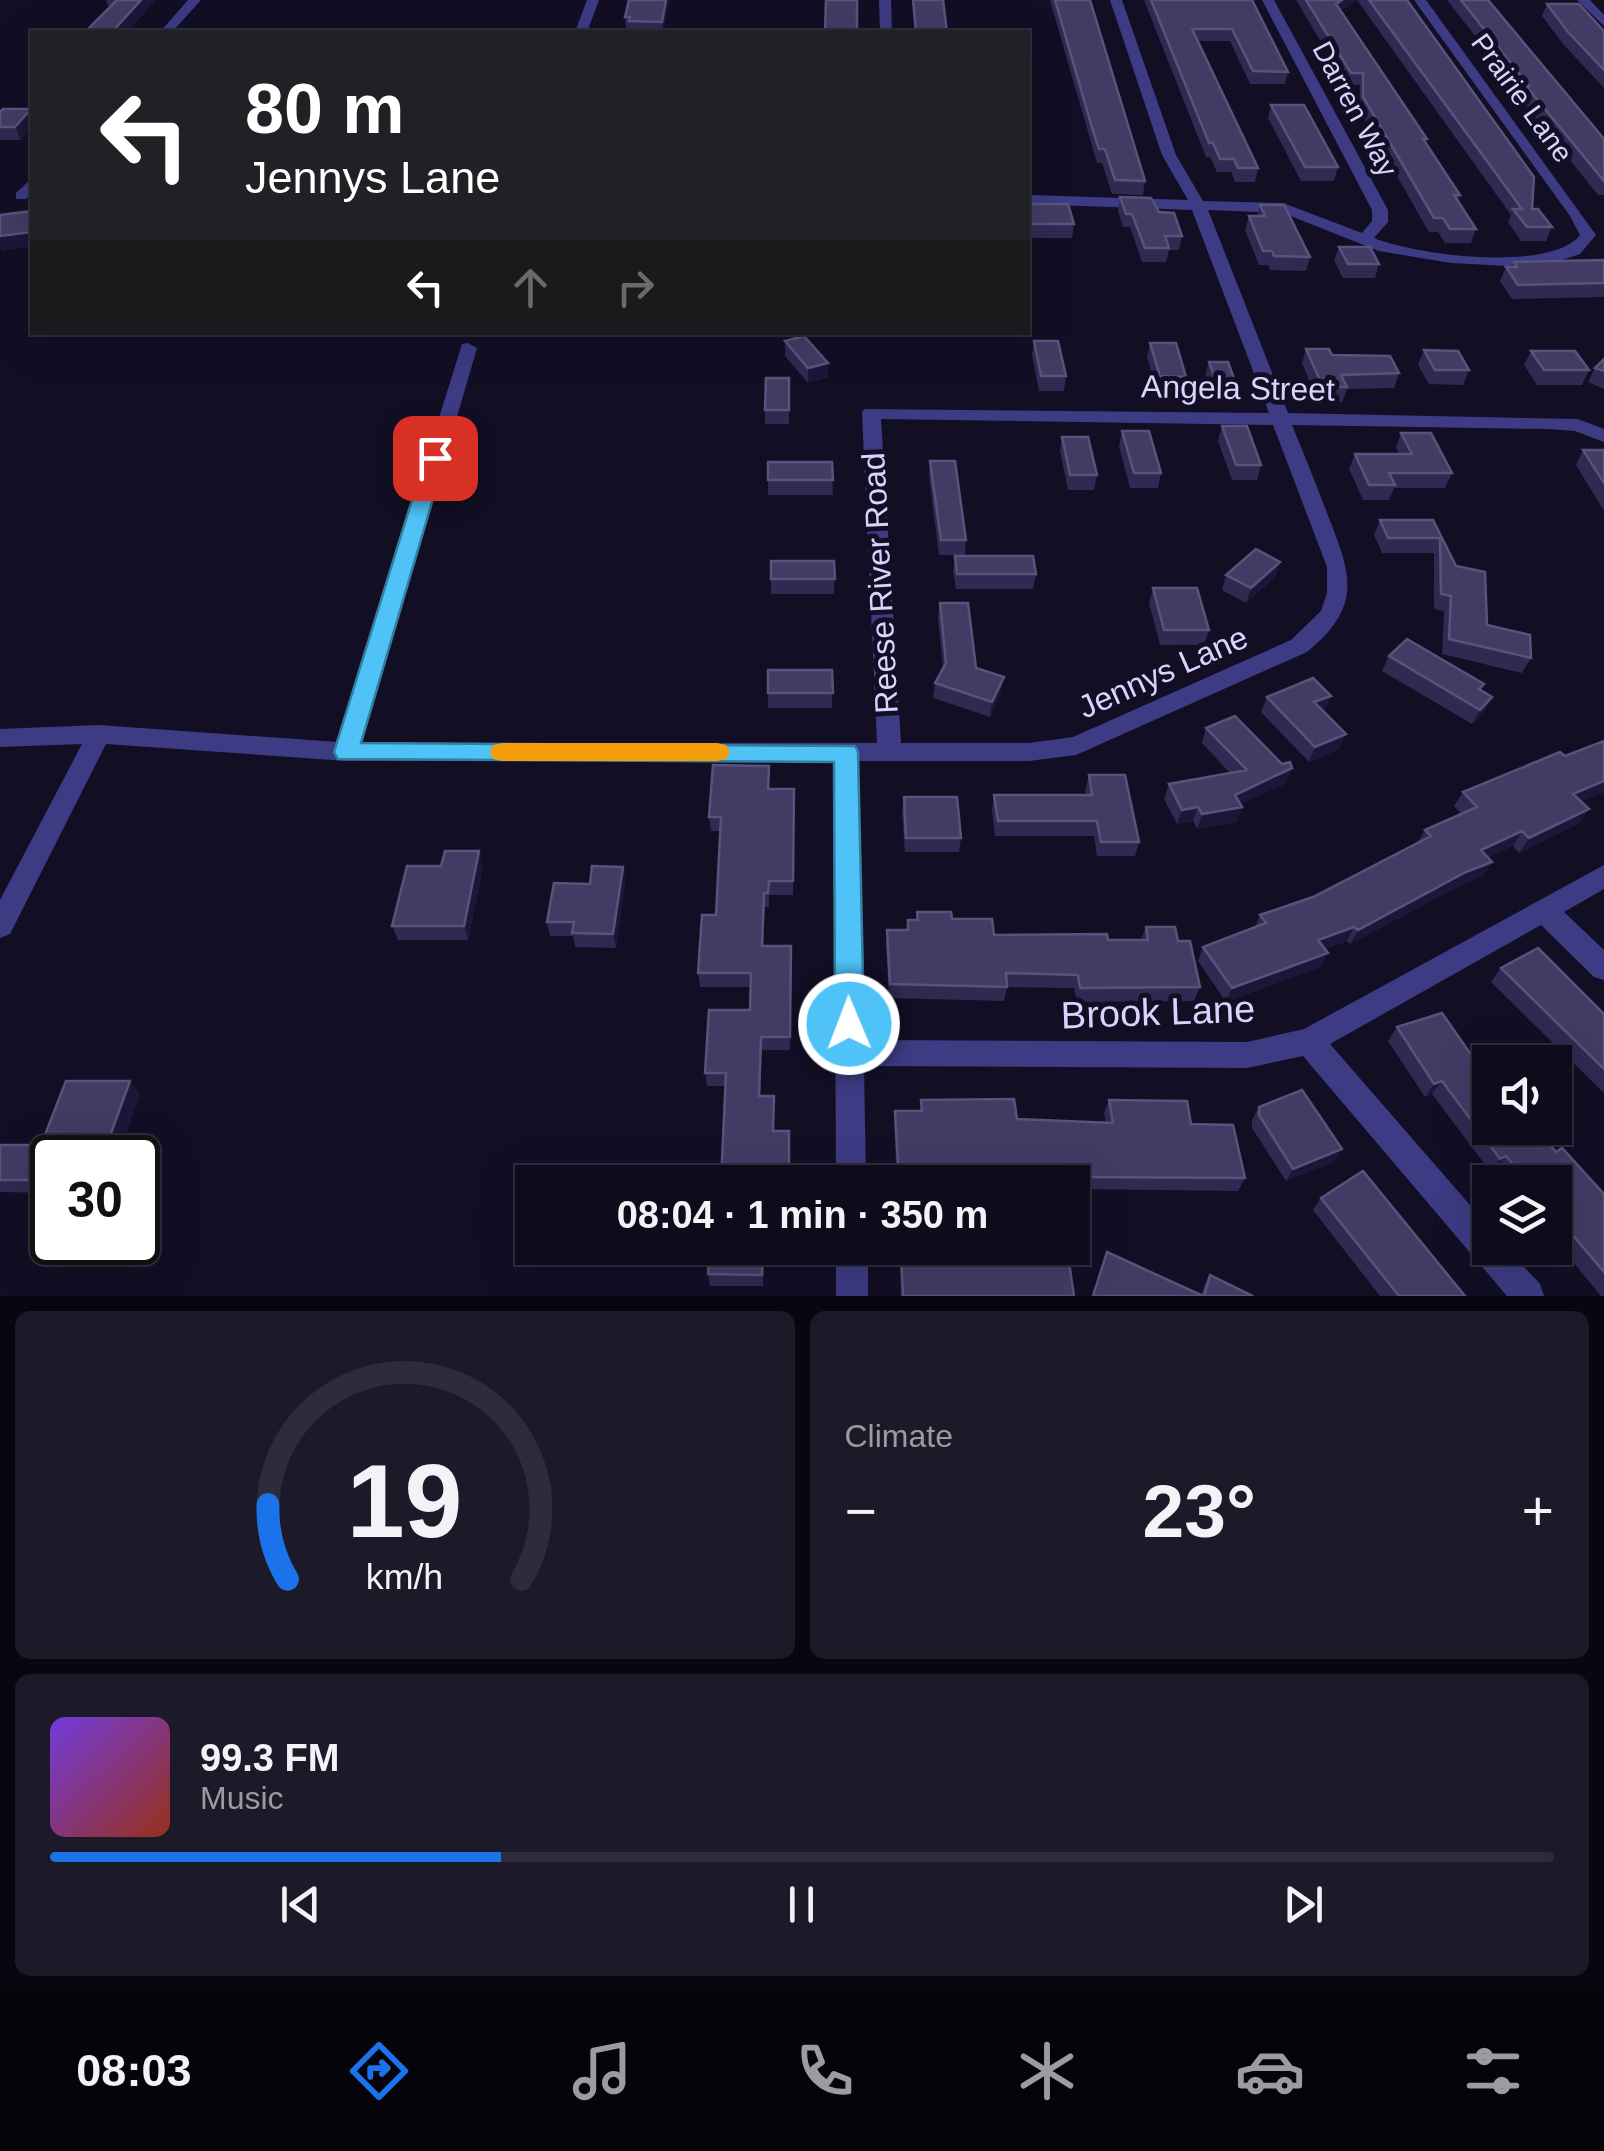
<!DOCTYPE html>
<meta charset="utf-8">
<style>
:root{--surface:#0e0b1c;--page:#1c1929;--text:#f1f3f6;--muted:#9b9ba3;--line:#2e2b3b;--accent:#1a73e8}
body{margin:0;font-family:Arial,sans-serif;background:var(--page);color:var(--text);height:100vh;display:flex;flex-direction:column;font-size:38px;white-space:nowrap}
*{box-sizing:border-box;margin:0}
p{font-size:32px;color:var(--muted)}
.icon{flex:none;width:55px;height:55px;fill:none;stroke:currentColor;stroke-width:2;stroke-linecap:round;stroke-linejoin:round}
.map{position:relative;height:1296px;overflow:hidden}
.details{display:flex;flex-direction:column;gap:15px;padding:15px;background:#08060f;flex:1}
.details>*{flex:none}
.banner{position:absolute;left:30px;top:30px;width:1000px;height:305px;border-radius:0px;box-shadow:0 10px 40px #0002,0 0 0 2px var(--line);background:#202124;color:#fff;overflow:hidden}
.fabs{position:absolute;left:1472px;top:1045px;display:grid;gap:20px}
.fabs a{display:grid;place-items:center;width:100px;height:100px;border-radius:0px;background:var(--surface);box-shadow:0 10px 40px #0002,0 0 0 2px var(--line);font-size:50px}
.speed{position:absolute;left:30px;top:1135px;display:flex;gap:20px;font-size:50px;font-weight:700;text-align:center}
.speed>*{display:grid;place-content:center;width:130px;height:130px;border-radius:50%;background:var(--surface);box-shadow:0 10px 40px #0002,0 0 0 2px var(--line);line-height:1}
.speed .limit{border:5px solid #111;border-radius:15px;background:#fff;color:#111}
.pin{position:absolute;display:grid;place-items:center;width:85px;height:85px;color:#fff;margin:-42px;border-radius:20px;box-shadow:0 5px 15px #0006}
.me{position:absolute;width:110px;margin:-55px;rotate:359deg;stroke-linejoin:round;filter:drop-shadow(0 0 8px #0008)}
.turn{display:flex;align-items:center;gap:35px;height:210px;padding:0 50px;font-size:45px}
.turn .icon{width:130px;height:130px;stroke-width:2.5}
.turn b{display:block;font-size:70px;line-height:85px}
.lanes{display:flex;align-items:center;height:95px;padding:0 50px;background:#0003;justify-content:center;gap:50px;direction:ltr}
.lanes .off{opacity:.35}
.big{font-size:75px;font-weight:800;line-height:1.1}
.details .widget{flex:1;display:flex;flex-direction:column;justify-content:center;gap:15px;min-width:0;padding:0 35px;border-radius:15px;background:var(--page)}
.details .dial{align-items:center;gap:0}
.dial svg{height:260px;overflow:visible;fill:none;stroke:var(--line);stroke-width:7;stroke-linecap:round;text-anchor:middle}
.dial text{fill:var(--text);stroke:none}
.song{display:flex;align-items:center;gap:30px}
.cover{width:120px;height:120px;border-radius:15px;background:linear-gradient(135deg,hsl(260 70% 55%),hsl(10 70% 35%))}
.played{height:10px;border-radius:5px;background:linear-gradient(90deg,var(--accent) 30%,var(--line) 30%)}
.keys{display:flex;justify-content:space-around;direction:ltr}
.heat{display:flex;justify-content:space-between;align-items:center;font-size:55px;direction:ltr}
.details .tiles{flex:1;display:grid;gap:15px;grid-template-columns:1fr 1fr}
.widget:last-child{grid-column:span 2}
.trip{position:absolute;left:515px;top:1165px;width:575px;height:100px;border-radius:0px;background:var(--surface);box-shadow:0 10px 40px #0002,0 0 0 2px var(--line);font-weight:800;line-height:100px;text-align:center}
.tabs{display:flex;height:160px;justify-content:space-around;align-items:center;background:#06040b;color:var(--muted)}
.tabs .icon{width:70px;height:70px}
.tabs .current{color:var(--accent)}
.tabs b{font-size:45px;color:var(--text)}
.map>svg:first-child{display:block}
</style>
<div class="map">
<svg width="1604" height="1296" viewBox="0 0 1604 1296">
<rect width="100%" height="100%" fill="#120f25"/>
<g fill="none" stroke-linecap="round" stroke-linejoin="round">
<path fill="#3c3b83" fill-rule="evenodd" d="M188 0H201L172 32H160Z
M587 0H599L587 32H575Z
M879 0H891L892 32H880Z
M1110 0H1122L1176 155 1203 201 1283 203 1362 233 1372 221V210L1262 0H1274L1388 210V222L1374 238C1415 255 1550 273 1580 235L1570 216 1414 0H1426L1596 235 1580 254 1556 262 1508 266 1451 263 1379 251 1283 213 1208 210 1288 413 1578 419 1604 429V442L1575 431 1548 429 1292 425C1304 454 1316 484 1327 513 1351 574 1364 605 1307 652L1076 755 1029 761H858L864 1040 1247 1042 1304 1029 1604 865V889L1564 912 1604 950V980L1594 977 1541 925 1330 1044 1490 1228V1248H1507L1540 1284 1544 1296H1507L1303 1056 1247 1068 864 1066 866 1182H836L834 761H347L106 744 10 934 0 938V900L82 744 0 747V729L99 725 338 742 462 344 468 343 477 348 362 743H877L862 413 864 409 1269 413 1192 210 1028 204V195L1188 200 1162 155ZM881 419 1273 425 1327 567V593L1321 611 1291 640 1073 737 1029 743H901Z
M1577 0H1590L1604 15V26Z
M32 178V192L26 199H16V193Z
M836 1248H868V1296H836Z"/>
</g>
<path fill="#302952" d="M106 0H155L127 32H85L109 8Z
M669 0 663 32H630V29H626L625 17Z
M1050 0H1090L1145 181 1143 195 1112 194 1102 163H1097Z
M1144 0H1252L1288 72 1285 84H1250L1230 41H1198L1258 168 1255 182H1235L1231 172H1217L1210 157H1206Z
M1296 0H1356L1340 11 1427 139 1426 143 1460 195 1458 200 1476 229 1471 243H1445L1438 232H1429L1359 110 1360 85H1347Z
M1357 0H1407L1532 209 1552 227 1546 241H1521L1508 222 1511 215Z
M1447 0H1488L1604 139V195H1598L1521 99 1522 96Z
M1547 4 1604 31V88L1563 44 1542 16Z
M1271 105 1338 167 1334 181H1301L1268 118Z
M31 109 21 140H0V112Z
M1120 197 1159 212 1182 236 1179 250H1169L1166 262H1142L1130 227H1123L1118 211Z
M1028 204 1074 224 1072 238H1028Z
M1260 205 1310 257 1306 271 1270 270 1268 265H1259L1245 230 1249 216H1257Z
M1339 247 1379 264 1375 278H1343L1334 261Z
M1604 260V297L1512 299 1500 281 1506 267H1512L1514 262Z
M785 341 828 377 808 383 785 356Z
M1034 341 1066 376 1064 391H1039L1032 355Z
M1150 343 1186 377 1182 391H1157L1147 357Z
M1306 349 1332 355 1399 373 1394 388 1347 389 1342 402H1318L1302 363Z
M1424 350 1469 370 1463 385 1429 384 1418 365Z
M1531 351 1589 370 1582 385H1537L1524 365Z
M1604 359V389L1588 382 1595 368Z
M1209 362 1235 381 1231 396H1212L1205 377Z
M789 378V424H765V410Z
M1222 426 1261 465 1257 480H1232L1218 441Z
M1122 431 1161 473 1158 488H1130L1119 446Z
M1401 433 1452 473 1445 488H1394L1389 500H1363L1349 469 1355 454H1399L1396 448Z
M1062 437 1097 475 1094 490H1068L1060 451Z
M1583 450H1604V511L1576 465Z
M930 461 966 540 965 555H939L929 476Z
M768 462H832L833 495H768Z
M1380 520H1433L1487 625 1531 658 1522 673 1442 654 1444 611 1434 609V553H1382L1374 535Z
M955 556 1036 574 1033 589H956L953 571Z
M771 561H834V594H771Z
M1280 562 1275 577 1246 603 1222 590 1226 575Z
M1153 588 1209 630 1204 645H1160L1149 603Z
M940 603 976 668 1001 692 990 717 933 698 935 683 943 668 938 618Z
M1389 656 1481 690 1484 712 1472 724 1382 671Z
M768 670H832V708H768Z
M1331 696 1325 710 1323 711 1339 749 1309 762 1261 712 1267 697Z
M1206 728 1292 768 1286 783 1240 804 1242 807 1237 822 1197 829 1193 821 1177 824 1164 799 1169 784 1230 773 1202 743Z
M1604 741V792L1581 801 1589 809 1579 823 1519 853 1513 846 1488 857 1492 862 1483 876 1457 887 1350 944 1347 941 1325 949 1320 967 1226 1002 1198 961 1203 947 1255 927 1260 915 1313 897 1417 843 1425 830 1461 814 1454 806 1463 792 1565 756Z
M1089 775 1139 842 1135 856H1097L1094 836H995L992 809 994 795H1086L1085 790Z
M769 789H794L793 895H769V907H765L763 946H791L790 1050H762L760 1096 774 1131 789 1182 725 1086H707L705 1073 750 1010 751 987H700L698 973 716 915 720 831H711L709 817Z
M904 797 961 838 959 852H905L902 812Z
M441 866H483L468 940H398L392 926Z
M623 867 625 881 616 948 575 947 573 936H550L547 922 590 884Z
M917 912 952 919 994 935 1108 940H1141L1146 927 1178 941 1200 987 1194 1001 1077 1002 1074 988 1007 987 1004 1001 889 998 886 944 887 930H907L908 920H916Z
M1501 968 1604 1014V1093L1491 982Z
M1397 1027 1490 1082 1556 1152 1604 1194V1296H1601L1555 1240V1182H1507L1495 1169 1490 1171 1432 1094 1425 1097 1388 1041Z
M130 1081 140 1094 117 1158H52V1193L0 1192V1145H41Z
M921 1100 1017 1119 1106 1122 1104 1113 1109 1100 1191 1124 1245 1178 1238 1191 1077 1189 1076 1182H897L894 1123 895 1111H920Z
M1259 1107 1334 1162 1286 1181 1252 1128V1120Z
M1321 1198 1465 1296H1380L1313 1210Z
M710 1248H764L763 1286H710L708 1274Z
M899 1248H978L1074 1296H901Z
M1107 1252 1201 1295 1204 1286 1210 1275 1253 1296H1092Z"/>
<path fill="#1c1738" d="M141 0H155L127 32H112Z
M666 0H669L663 32 662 22Z
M1342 0H1356L1333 16 1336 4Z
M31 109 32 127 21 140 15 127Z
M32 232V246L2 251 0 246V236Z
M828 363V377L808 383V368Z
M1280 562 1275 577 1246 603 1251 588Z
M1004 677 1001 692 990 717 992 702Z
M1331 696 1325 710 1308 717 1314 702Z
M1492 697 1484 712 1472 724 1480 710Z
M1346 734 1339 749 1309 762 1315 747Z
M1292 768 1286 783 1230 809 1235 795Z
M1604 781V792L1563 809 1573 794Z
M1198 807 1193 821 1177 824 1182 810Z
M1242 807 1237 822 1197 829 1202 814Z
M1589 809 1579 823 1519 853 1529 838Z
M1522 831 1513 846 1472 864 1481 850Z
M479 851 483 866 468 940 464 926Z
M1492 862 1483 876 1457 887 1350 944 1358 930 1466 872Z
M623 867 625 881 616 948 613 934Z
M1354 927 1347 941 1311 954 1318 940Z
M1328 953 1320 967 1226 1002 1232 988Z
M130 1081 140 1094 117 1158H102Z
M1442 1081 1432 1094 1425 1097 1434 1084Z
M1342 1149 1334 1162 1286 1181 1293 1169Z
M1506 1156 1495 1169 1490 1171 1500 1159Z"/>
<path fill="#423b64" stroke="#59537c" stroke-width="2.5" d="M117 0H141L112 32H85Z
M629 0H666L662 22 629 21 630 17H625Z
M826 0H857V32H825Z
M913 0H943L947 32H916Z
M1055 0H1090L1145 181 1115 180 1105 149H1099L1093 131Z
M1151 0H1252L1288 72 1253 71 1232 29H1192L1258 168H1238L1234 159H1220L1213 143H1209Z
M1306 0H1342L1336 4 1427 139H1423L1460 195H1454L1476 229H1450L1443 218H1434L1363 97V73H1351Z
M1369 0H1407L1534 177 1532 209H1538L1552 227H1527L1513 209H1522Z
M1461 0H1488L1604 139V181L1526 86H1529Z
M1547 4H1579L1604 31V70L1568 32Z
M1271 105H1304L1338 167H1305Z
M3 109H31L15 127H0V112Z
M1120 197 1151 198 1159 212 1174 213 1182 236H1165L1169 248H1145L1132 214H1126Z
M1028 204H1068L1074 224H1028Z
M1260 205H1284L1310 257 1274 256 1272 251H1263L1249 216H1265Z
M32 211V232L0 236V215Z
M1339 247H1370L1379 264H1348Z
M1604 260V283L1518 285 1506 267H1517L1514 262Z
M804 336 828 363 808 368 785 341Z
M1034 341H1058L1066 376H1041Z
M1150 343H1176L1186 377 1160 376Z
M1306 349H1329L1332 355 1390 356 1399 373 1341 375 1347 387H1323Z
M1424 350 1458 351 1469 370H1435Z
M1531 351H1575L1589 370H1544Z
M1604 359V371L1595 368Z
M1209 362H1228L1235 381H1216Z
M766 378H789V410H765Z
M1222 426H1247L1261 465H1236Z
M1122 431H1149L1161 473H1134Z
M1401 433H1431L1452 473H1389L1395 485H1369L1355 454H1412Z
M1062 437H1088L1097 475H1070Z
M1583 450H1604V483Z
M930 461H955L966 540H941Z
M768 462H832L833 480H768Z
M1380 520H1433L1456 566 1485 572 1487 625 1530 635 1531 658 1449 639 1451 596 1441 594 1440 538H1388Z
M1256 549 1280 562 1251 588 1226 575Z
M955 556H1033L1036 574H957Z
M771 561H834L835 579H771Z
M1153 588H1197L1209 630H1164Z
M940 603H968L976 668 1004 677 992 702 935 683 946 663Z
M1407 639 1484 684 1479 689 1492 697 1480 710 1389 656Z
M768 670H832L833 693H768Z
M1313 678 1331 696 1314 702 1346 734 1315 747 1267 697Z
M1235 716 1282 764 1290 762 1292 768 1235 795 1242 807 1202 814 1198 807 1182 810 1169 784 1247 770 1206 728Z
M1604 741V781L1573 794 1589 809 1529 838 1522 831 1481 850 1492 862 1466 872 1358 930 1354 927 1318 940 1328 953 1232 988 1203 947 1266 923 1260 915 1313 897 1431 836 1425 830 1477 807 1463 792 1560 752 1565 756Z
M713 765 769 766 768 789H794L793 881H769L768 893H764L762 946H791L790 1037H761L759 1096H774L773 1131H789V1182H721L726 1073H705L709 1010H750L751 973H698L702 915H716L721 817H709Z
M1089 775H1125L1139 842H1101L1097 821H998L994 795H1092Z
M904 797H957L961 838H906Z
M445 851H479L464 926H392L407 866H441Z
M592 866 623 867 613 934 572 933 574 922H547L554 883 590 884Z
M917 912H951L952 919H992L994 935 1107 934 1108 940H1148L1146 927H1175L1178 941H1190L1200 987 1080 988 1078 975 1006 973 1007 987 890 984 887 930H908V920H918Z
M1538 948 1604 1014V1069L1501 968Z
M1442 1013 1490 1082V1128H1536L1556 1152 1562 1148 1604 1194V1272L1555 1214V1182H1528L1506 1156 1500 1159 1442 1081 1434 1084 1397 1027Z
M66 1081H130L102 1158H52V1180H0V1145H41Z
M1302 1090 1342 1149 1293 1169 1259 1115V1107Z
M1014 1099 1017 1119 1113 1123 1109 1100 1187 1101 1191 1124 1233 1125 1245 1178 1081 1177 1080 1170 972 1169 973 1182H899L895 1111H922L921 1100Z
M1363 1171 1465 1296H1399L1321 1198Z
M710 1248H763L762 1275 708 1274Z
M901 1248 1067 1249 1074 1296H903Z
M1107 1252 1203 1296H1093Z
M1210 1275 1253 1296H1204Z"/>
<path fill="#4fc3f7" stroke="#337fa1" stroke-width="2.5" d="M435 452 445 458 361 743 855 746 858 752 864 1024 859 1033 849 1037 839 1033 835 1024 834 762 338 759 334 752 425 458Z"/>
<path fill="#f59e0b" d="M502 743H717L726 745 730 752 726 759 717 761H502L493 759 490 752 493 745Z"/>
<g text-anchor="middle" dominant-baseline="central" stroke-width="10" stroke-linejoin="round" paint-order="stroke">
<g font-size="28" fill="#d8d4fe" stroke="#120f25">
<text transform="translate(1522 98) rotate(54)">Prairie Lane</text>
<text transform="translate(1355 109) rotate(62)">Darren Way</text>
</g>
<g font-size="32" fill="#d8d4fe" stroke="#120f25">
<text transform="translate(1238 388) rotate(1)">Angela Street</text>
<text transform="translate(880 583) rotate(-93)">Reese River Road</text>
<text transform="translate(1163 672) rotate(-24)">Jennys Lane</text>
</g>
<g font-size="38" fill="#d8d4fe" stroke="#120f25">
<text transform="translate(1158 1012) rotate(-2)">Brook Lane</text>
</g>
</g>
</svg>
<div class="fabs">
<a><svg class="icon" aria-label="sound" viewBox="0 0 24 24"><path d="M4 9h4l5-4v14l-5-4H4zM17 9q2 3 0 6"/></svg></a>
<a><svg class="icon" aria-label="layers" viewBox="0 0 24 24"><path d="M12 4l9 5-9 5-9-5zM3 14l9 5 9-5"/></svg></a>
</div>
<div class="speed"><div class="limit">30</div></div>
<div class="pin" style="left:435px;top:458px;background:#d93025"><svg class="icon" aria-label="arrive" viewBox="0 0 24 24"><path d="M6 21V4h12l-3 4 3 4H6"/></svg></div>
<svg class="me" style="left:849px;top:1024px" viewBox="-20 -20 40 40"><circle r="17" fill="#4fc3f7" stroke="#fff" stroke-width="3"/><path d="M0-11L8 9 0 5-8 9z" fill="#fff"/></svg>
<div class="trip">08:04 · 1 min · 350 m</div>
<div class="banner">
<div class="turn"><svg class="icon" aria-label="left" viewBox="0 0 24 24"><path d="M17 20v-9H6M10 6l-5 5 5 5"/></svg><div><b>80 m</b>Jennys Lane</div></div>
<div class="lanes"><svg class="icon" aria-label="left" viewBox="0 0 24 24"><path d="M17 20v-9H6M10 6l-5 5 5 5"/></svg><svg class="icon off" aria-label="ahead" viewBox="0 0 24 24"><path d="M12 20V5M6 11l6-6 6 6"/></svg><svg class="icon off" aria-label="right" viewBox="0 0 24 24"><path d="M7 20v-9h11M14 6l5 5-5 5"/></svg></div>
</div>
</div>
<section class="details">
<div class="tiles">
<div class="widget dial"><svg viewBox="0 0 100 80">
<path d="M14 69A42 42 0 1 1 86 69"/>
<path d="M14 69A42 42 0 0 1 8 46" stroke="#1a73e8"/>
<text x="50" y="56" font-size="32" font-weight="700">19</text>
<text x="50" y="72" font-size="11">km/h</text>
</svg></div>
<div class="widget"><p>Climate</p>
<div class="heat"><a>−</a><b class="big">23°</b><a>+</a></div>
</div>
<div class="widget">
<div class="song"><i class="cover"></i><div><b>99.3 FM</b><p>Music</p></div></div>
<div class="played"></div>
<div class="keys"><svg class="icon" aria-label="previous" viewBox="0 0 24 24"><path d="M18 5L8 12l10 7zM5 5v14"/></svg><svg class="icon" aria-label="pause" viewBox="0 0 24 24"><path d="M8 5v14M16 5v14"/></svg><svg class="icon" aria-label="next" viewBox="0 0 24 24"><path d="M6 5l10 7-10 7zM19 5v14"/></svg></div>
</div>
</div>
</section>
<nav class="tabs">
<b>08:03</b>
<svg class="icon current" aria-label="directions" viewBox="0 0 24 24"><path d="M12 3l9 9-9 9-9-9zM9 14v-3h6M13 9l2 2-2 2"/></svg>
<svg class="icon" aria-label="music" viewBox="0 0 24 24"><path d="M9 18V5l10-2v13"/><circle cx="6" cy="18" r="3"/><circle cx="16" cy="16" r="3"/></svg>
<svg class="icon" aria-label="phone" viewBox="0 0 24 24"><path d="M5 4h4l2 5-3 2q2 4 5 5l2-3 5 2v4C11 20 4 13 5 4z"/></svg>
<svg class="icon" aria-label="climate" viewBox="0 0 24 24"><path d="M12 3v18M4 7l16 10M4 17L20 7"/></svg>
<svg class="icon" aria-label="car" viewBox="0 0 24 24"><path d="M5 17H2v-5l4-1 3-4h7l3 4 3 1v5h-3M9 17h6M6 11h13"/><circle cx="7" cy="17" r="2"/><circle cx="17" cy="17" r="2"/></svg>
<svg class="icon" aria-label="filters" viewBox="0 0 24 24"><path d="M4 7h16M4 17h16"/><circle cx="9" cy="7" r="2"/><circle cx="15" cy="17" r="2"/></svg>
</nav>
